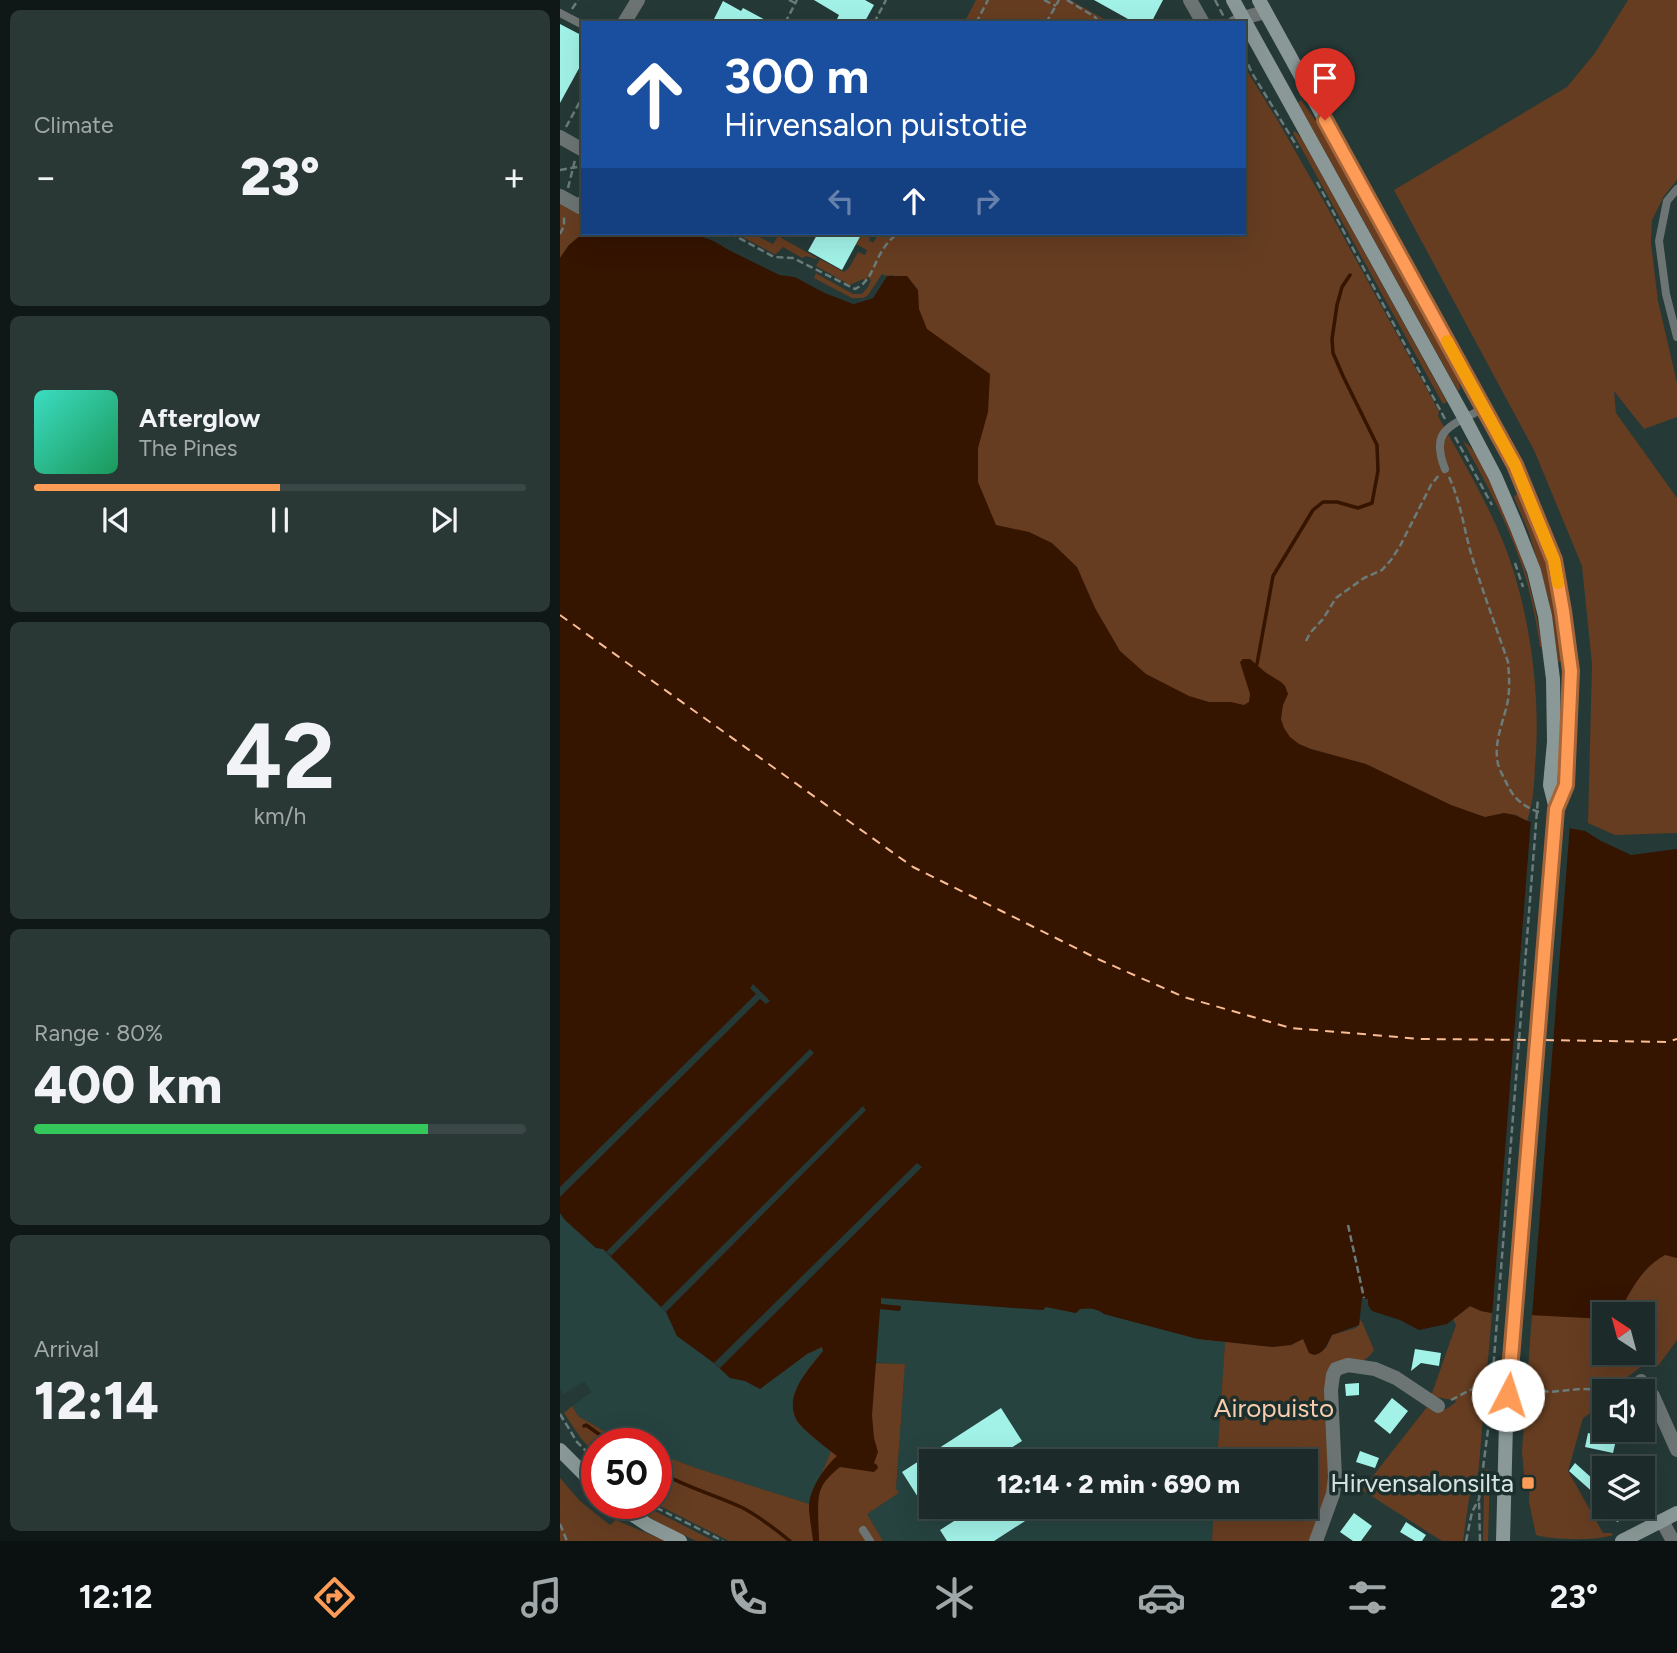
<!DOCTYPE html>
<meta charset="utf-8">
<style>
:root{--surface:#1c2b29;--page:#293735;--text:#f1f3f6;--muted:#a0a7a8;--line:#3a4746;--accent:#fe9c57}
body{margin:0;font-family:Figtree,sans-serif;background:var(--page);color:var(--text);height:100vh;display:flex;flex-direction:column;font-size:26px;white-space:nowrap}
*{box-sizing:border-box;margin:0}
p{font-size:23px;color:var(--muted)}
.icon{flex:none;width:38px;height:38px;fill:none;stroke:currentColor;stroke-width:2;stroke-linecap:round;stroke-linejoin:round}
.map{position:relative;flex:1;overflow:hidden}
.panel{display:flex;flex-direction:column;gap:10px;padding:10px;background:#0f1817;width:560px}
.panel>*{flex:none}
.banner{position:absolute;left:21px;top:21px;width:665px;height:214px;border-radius:0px;box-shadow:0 7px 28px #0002,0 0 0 2px var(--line);background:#1a4fa0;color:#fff;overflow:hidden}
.needle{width:46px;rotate:324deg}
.fabs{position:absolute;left:1032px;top:1302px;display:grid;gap:14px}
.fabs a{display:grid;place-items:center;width:63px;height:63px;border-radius:0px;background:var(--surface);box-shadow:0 7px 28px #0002,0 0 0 2px var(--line);font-size:35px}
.speed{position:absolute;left:21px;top:1428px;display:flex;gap:14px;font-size:35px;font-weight:700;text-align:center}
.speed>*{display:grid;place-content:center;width:91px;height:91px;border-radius:50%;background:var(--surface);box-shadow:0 7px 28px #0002,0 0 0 2px var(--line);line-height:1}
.speed .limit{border:10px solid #d22;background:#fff;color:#111}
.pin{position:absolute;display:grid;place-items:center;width:60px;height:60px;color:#fff;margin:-72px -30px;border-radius:50% 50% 50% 0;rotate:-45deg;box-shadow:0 0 7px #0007}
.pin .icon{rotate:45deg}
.me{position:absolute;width:77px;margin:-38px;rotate:5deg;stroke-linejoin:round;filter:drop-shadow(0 0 5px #0008)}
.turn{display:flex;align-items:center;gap:24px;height:147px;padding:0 28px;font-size:32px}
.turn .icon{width:91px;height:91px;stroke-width:2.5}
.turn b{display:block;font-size:49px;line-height:60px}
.lanes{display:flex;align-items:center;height:66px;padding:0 28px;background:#0003;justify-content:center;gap:35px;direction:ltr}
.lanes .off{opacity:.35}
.big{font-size:52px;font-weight:800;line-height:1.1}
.panel .widget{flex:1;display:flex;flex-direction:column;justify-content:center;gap:10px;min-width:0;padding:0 24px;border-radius:10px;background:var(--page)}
.panel .dial{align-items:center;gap:0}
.dial b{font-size:91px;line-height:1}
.song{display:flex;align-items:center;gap:21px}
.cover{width:84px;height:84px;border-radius:10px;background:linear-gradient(135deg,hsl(170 70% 55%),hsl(150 70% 35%))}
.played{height:7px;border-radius:4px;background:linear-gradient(90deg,var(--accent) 50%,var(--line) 50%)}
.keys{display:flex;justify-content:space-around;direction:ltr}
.heat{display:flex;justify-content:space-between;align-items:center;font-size:38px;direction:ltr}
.charge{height:10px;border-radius:5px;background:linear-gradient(90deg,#34c759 80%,var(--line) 0)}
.trip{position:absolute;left:359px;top:1449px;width:399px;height:70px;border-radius:0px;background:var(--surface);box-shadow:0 7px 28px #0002,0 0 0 2px var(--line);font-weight:800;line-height:70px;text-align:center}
.tabs{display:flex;height:112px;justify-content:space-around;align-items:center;background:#0b1110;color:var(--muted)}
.tabs .icon{width:49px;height:49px}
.tabs .on{color:var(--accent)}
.tabs b{font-size:32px;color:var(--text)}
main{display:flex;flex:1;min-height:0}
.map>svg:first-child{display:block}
</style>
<main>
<section class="panel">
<div class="widget"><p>Climate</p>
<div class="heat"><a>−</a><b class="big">23°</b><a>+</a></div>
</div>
<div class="widget">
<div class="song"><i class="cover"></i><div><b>Afterglow</b><p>The Pines</p></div></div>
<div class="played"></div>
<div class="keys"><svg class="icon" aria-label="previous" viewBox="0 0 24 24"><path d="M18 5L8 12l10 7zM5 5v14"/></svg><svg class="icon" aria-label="pause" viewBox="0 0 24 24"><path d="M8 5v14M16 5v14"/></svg><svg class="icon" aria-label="next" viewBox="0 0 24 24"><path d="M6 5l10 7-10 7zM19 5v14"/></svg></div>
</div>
<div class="widget dial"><b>42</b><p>km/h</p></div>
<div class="widget"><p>Range · 80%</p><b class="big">400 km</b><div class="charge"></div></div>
<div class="widget"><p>Arrival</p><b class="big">12:14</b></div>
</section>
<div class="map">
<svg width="1117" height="1541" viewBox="0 0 1117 1541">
<rect width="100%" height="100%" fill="#253937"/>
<path fill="#26433f" d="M0 1213 5 1220 36 1248 43 1249 106 1312 117 1336 154 1363 170 1378 185 1381 217 1376 247 1354 262 1347 263 1351 250 1367 237 1420 271 1451 249 1504 136 1468 96 1453V1444H74L51 1435 18 1416 12 1406 32 1392 24 1381 4 1394 0 1388Z
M321 1298 482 1310 485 1307 516 1313 520 1309 531 1308 538 1310 544 1314 638 1339 665 1341 657 1461H371V1507H654L652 1541H323L307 1514 339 1493 336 1489 345 1365 316 1362 320 1309 340 1311 341 1306 321 1304Z"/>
<path fill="#663d21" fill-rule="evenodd" d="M416 0H510L551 23H404Z
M1068 0H1117V180L1104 196 1092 220 1091 243 1098 301 1117 383V417L1084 429 1054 391 1056 413 1117 498V833L1055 835 1028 823 1032 664 1022 566 974 450 834 190 1007 87 1035 53Z
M684 66 718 121 766 205 869 393 879 412 878 416C900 456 924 496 942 539 968 602 980 685 976 753 974 775 975 799 967 821L956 815 881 860 458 597 333 275 327 276 322 274 308 295 304 298H292L254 278 256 273 257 274 293 294H302L308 287 311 280 308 277 305 280 303 279 290 285 256 266 260 259 284 272 289 268 298 252 305 255 307 250 284 238 286 233H300L310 238 309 240 313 243 319 233H684Z
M741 100 765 134 898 374 900 389 898 391 738 103Z
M735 131 742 139 887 402 883 404 733 133Z
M0 196 23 209V233H28L9 245 0 258Z
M175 233H192L213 244 218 236 257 258 256 259 246 256 242 258 223 247 216 254H214Z
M903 441C915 448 921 464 927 476 956 530 973 586 982 647H980C977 626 973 604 967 583 953 533 928 486 903 441Z
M957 494C991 550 996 599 1004 661L998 662 989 601 969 533 954 497Z
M1117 1196V1340L1098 1366 1088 1362 1055 1386 1058 1391H1045V1404L1023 1418 1008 1471 1043 1533H1052L1053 1535C1037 1541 992 1540 976 1535L969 1502 970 1476 964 1475 962 1451 972 1314ZM1045 1314H1083V1353H1045Z
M910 1306 921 1311 932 1313 918 1476 917 1483 909 1498 903 1541H882L802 1490 867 1407 876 1413 888 1408 897 1401 871 1396 896 1325 893 1319Z
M702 1320 766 1348 772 1335 796 1328 799 1325 800 1320 802 1322 814 1350C804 1365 796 1362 779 1362L770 1486 750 1541H652L654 1507H746V1461H657L665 1342 638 1339 641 1330Z
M261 1328 310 1363 345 1364 336 1489 339 1493 307 1514 323 1541H169L94 1503H96V1453L136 1468 249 1504 271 1451C262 1444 242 1429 237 1421 223 1397 249 1368 263 1351L262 1347 247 1354 230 1366Z
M12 1406 18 1416 51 1435 74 1444H37V1457L20 1437 4 1413Z
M926 1469 930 1470 928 1541H923L924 1491Z
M0 1478 20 1501 50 1525 56 1520 105 1541H0Z
M67 1503H79L154 1541H136L99 1523Z"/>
<path fill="#351400" d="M23 233H132L154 241 169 250 220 275 235 277 265 293 293 304 313 298 327 276H347L358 290 359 309 367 329 430 374 428 412 418 448V482L436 525 469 532 492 543 517 567 535 608 560 651 586 674 629 696 649 702H671L684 705 689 702 690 694 680 662 683 659H690L705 672 721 682 725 686 728 694 723 705 721 719 724 728 730 737 739 744 751 749 806 764 891 805 925 817 944 813 955 815 967 821 1025 831 1041 841 1071 855 1117 849V1258L1105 1255C1081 1268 1071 1291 1058 1314H1045V1319L932 1313 921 1311 910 1306 887 1324 859 1330 840 1320 812 1311 808 1305V1299L802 1298 799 1325 772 1335C767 1344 765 1353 754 1355L749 1353 743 1339 731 1345 713 1347 638 1339 544 1314C536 1308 529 1308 520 1309L516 1313 486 1307 483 1310 321 1298V1304L341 1306 340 1311 320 1309 312 1415 314 1438 318 1452 314 1463 317 1465 318 1468 314 1472 280 1467C273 1473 264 1480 261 1489 256 1498 259 1529 259 1541H253C252 1530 249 1517 249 1506 250 1488 264 1468 277 1456 267 1448 241 1429 236 1419 224 1394 249 1369 263 1351L262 1347 247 1354 200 1389 185 1381 170 1378 154 1363 117 1336 106 1312 43 1249 36 1248 5 1220 0 1213V258L9 245Z"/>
<path fill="#253937" d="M132 233H142L155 238 170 247 221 271 237 274 267 290 294 301 311 295 324 275 327 276 313 298 294 304 265 293 235 277 220 275 169 250 154 241Z
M971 818 1010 824 972 1317 932 1316Z
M193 984 210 1001 206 1004 200 999 0 1197V1187L196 994 190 988Z
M250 1049 254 1053 51 1256 46 1252Z
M303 1106 306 1110 106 1312 101 1307Z
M357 1163 362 1167 160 1368 154 1363Z"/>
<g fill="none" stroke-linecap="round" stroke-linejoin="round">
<path stroke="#351400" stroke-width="3.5" d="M697 664 713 576 753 510 763 502H777L798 508 812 503 818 471 817 445 783 376 773 353 772 339 777 305 782 287 790 275
M24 1426 26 1425 53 1444
M96 1470C122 1486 153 1494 181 1507 199 1516 214 1528 230 1541"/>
<path stroke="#f9bc95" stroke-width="2" stroke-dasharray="9 7" stroke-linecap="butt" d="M0 615 353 867 540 960 624 997 731 1028 861 1039 972 1040
M985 1040 1106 1042 1117 1039"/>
</g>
<path fill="#a2f2e8" d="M254 0H305L314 5 304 23H285L277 19 279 15Z
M534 0H603L591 23H566L568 19Z
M163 1 181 11 183 8 211 23H152Z
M0 24 23 36V61L0 103Z
M258 233H302L282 270 248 251Z
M855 1349 881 1353 879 1366 861 1363 851 1371Z
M799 1383V1395L786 1396 785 1384Z
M832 1398 848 1411 830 1434 814 1421Z
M441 1408 462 1441 431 1461H371V1500L363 1505 342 1472Z
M1028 1433 1056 1440 1053 1453 1025 1447Z
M800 1451 819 1458 815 1468 796 1462Z
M1015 1463 1043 1488 1036 1495 1009 1471Z
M416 1507H487L434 1541H387L380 1530Z
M1049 1507H1087L1057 1522Z
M794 1513 812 1526 801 1541H793L780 1532Z
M846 1522 866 1535 862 1541H855L840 1532Z"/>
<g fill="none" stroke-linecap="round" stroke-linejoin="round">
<path stroke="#6a7b79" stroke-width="2.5" stroke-dasharray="7 3.5" stroke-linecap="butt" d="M229 0 235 3
M484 0 496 6
M507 0 535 17 539 23
M655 0 664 17
M12 9 18 0
M225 23 237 0
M314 23 326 0
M416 23 428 0
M486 23 499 0
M684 55 692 73 738 148
M6 127 23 96
M0 170 23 166
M757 182 885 419
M8 188 15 160
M170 233 214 257 233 258 295 289C311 282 313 265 322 251 326 244 332 238 338 233
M271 233 273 234
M0 234 4 226V214
M895 437 932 505
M889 477C901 502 904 530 912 557 923 592 936 627 948 662 949 675 950 687 948 700 944 721 933 742 938 764 940 771 944 778 947 784 954 799 964 807 979 812
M955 563 963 587
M746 641 750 633 763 619 776 598 804 578 822 570 831 560 840 546 871 485 879 475
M788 1225 804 1298
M961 1388H972L989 1392 1020 1389 1059 1390 1068 1386
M891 1400 920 1385 933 1386
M0 1414 17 1442 37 1462
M87 1503 163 1541
M0 1524 7 1541
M906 1541 912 1512 919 1499
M920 1541 919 1499 929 1422 978 798"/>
<path stroke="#6c7574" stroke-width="8" d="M0 13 23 25
M1117 189 1107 201 1099 241 1106 294 1117 337
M885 469C869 428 892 426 924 408
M303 1530 310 1541"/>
<path stroke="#6c7574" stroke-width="14" d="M630 0 643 23
M64 23 78 0
M674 23 683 18 705 12
M0 137 23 150
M0 196 20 207 23 202
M1081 1381 1093 1396 1117 1450
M1102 1521 1113 1541
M756 1541 773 1494 775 1477 771 1390 773 1375 776 1369 788 1365 815 1369 836 1378 878 1406"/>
<path stroke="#8a9997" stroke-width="14" d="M673 0 905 419 935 476 956 525 974 571 985 616 993 679 994 742 990 785 996 809 946 1423 943 1541
M699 0 955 465 994 560 1003 611 1011 671 1006 785 996 809
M0 1450 37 1487
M55 1503 88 1525 120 1541
M1062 1541 1117 1513"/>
</g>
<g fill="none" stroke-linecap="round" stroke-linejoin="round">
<g stroke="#a56539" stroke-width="18">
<path id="route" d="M765 120 955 465 994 560 1003 611 1011 671 1006 785 996 809 948 1395"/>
</g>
<use href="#route" stroke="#fe9c57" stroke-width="12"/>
<path stroke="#f59e0b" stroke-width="12" d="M887 341 955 465 994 560 998 583"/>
</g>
<rect fill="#fe9c57" stroke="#1b2f2c" stroke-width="2.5" x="961" y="1476" width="14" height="14" rx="3.5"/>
<g text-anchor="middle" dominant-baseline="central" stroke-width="7" stroke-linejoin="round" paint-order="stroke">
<g font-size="26" fill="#faccae" stroke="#1b2f2c">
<text x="714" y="1408">Airopuisto</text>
</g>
<g font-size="26" fill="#d7e3e1" stroke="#1b2f2c" text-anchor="end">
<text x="954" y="1483">Hirvensalonsilta</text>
</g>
</g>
</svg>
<div class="fabs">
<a><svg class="needle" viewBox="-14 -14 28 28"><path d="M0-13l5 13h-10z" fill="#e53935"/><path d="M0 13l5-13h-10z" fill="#a0a7a8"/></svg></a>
<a><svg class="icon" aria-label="sound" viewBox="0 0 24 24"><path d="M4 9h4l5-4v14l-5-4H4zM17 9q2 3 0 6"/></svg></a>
<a><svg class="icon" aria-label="layers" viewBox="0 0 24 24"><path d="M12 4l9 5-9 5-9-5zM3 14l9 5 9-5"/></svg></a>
</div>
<div class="speed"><div class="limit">50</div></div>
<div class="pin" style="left:765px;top:120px;background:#d93025"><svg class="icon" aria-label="arrive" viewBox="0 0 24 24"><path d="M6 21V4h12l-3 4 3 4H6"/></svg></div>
<svg class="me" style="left:948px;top:1395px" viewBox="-20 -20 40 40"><circle r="19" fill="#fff"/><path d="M0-13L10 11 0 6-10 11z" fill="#fe9c57"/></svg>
<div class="trip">12:14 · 2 min · 690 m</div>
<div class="banner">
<div class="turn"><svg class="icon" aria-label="ahead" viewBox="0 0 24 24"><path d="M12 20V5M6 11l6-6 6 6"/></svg><div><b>300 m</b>Hirvensalon puistotie</div></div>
<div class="lanes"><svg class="icon off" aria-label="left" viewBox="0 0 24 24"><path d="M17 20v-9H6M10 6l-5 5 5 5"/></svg><svg class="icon" aria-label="ahead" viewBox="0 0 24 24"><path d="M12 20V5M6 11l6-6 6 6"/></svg><svg class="icon off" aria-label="right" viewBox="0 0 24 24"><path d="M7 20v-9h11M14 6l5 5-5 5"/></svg></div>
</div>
</div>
</main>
<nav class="tabs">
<b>12:12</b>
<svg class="icon on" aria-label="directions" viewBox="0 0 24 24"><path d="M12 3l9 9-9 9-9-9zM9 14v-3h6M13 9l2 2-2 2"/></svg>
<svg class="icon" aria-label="music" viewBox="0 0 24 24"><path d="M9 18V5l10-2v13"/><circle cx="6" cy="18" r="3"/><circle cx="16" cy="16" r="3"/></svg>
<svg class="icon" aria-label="phone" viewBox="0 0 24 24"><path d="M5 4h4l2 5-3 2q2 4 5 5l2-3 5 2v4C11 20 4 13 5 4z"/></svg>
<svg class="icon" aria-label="climate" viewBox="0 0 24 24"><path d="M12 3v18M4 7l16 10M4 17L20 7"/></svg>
<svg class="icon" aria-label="car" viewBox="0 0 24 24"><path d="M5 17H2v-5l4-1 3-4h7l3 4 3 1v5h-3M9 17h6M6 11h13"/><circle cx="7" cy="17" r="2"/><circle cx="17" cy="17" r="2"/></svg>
<svg class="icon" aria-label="filters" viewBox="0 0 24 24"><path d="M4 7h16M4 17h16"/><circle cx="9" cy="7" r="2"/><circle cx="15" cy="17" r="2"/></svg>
<b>23°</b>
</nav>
